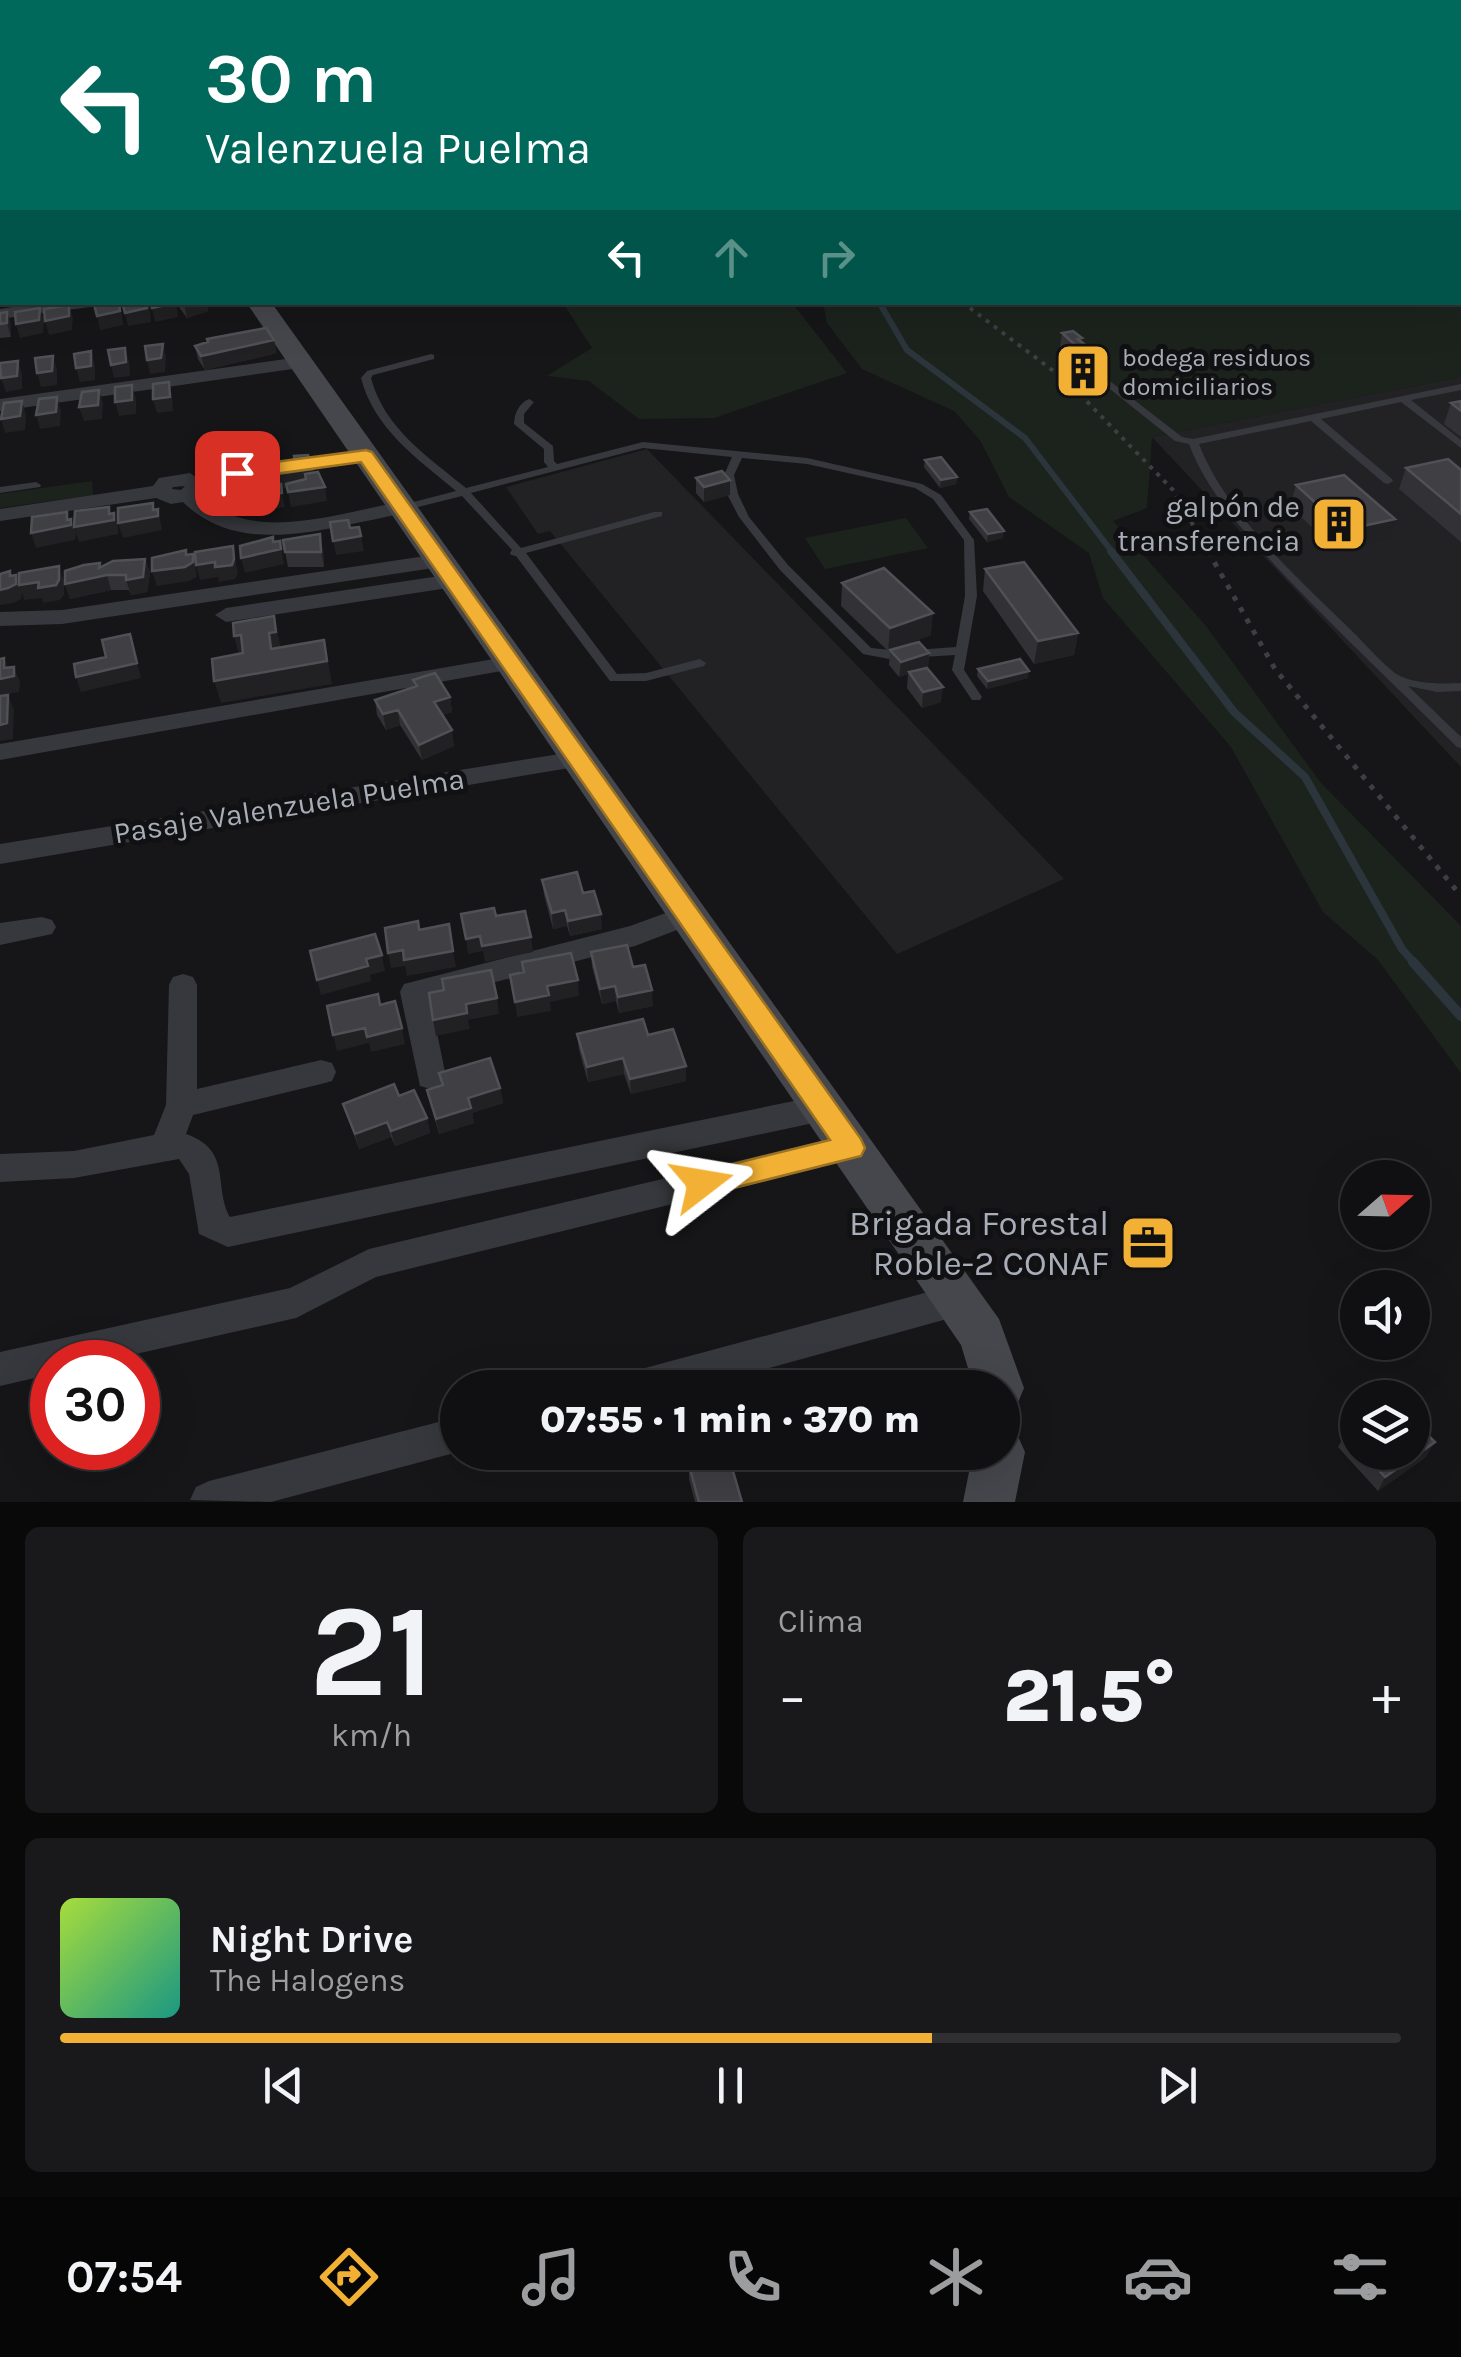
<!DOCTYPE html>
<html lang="es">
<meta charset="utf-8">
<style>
:root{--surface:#101012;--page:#19191b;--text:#f1f3f6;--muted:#9c9d9f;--line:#303032;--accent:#f2b134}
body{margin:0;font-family:Karla,sans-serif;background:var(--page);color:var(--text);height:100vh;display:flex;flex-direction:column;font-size:38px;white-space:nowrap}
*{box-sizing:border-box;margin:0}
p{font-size:32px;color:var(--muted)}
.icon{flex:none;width:55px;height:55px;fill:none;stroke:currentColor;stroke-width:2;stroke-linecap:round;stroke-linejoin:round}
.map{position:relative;height:1502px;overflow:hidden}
.drawer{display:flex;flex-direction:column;gap:25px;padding:25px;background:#09090a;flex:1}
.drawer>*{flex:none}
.banner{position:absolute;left:0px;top:0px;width:1462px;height:305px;box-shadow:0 10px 40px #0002,0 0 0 2px var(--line);background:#00695c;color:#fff;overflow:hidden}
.needle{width:65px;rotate:70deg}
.controls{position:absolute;left:1340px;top:1160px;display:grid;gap:20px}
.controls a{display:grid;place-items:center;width:90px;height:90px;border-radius:50%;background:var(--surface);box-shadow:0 10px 40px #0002,0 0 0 2px var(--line);font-size:50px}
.speed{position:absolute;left:30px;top:1340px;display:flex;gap:20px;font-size:50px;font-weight:700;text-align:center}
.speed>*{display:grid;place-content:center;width:130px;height:130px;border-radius:50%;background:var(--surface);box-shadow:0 10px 40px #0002,0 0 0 2px var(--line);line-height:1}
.speed .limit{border:15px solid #d22;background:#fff;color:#111}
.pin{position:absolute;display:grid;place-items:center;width:85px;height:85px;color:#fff;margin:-42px;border-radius:20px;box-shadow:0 5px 15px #0006}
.me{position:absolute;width:110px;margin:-55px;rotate:76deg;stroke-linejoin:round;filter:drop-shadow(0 0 8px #0008)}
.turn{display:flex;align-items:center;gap:35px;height:210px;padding:0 40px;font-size:45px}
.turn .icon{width:130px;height:130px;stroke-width:2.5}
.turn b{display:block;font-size:70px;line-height:85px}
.lanes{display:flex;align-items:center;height:95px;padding:0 40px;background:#0003;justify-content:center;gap:50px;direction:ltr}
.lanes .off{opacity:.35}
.big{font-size:75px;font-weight:800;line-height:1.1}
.drawer .tile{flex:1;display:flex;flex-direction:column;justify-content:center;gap:15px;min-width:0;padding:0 35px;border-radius:15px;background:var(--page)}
.drawer .dial{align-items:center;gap:0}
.dial b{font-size:130px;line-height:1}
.song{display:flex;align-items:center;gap:30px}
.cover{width:120px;height:120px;border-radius:15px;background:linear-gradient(135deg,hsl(80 70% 55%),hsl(170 70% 35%))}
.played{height:10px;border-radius:5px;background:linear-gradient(90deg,var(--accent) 65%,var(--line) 65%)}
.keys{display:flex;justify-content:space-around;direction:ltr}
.heat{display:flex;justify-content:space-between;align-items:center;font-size:55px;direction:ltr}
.drawer .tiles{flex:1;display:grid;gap:25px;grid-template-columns:1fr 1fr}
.tile:last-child{grid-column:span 2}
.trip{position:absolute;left:440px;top:1370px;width:580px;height:100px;border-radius:50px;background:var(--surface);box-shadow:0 10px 40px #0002,0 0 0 2px var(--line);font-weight:800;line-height:100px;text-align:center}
.dock{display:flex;height:160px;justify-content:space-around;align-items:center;background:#060607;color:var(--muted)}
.dock .icon{width:70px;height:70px}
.dock .current{color:var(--accent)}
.dock b{font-size:45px;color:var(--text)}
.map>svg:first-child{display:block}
</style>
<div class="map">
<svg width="1461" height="1502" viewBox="0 0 1461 1502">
<rect width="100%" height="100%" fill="#161618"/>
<path fill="#222225" d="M1461 377V767L1152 437Z
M647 449 1064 879 897 954 550 531 538 534 506 487Z"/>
<path fill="#1c231d" d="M466 0H950L930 2Z
M1461 107V377L1152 437 1147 508 1113 521 1206 626 1321 783 1461 926V1073L1378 960 1323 912 1231 747 1103 598 1089 553 1009 497 980 440 954 411 862 369 827 323 823 303 1460 302Z
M563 303H792L847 373 714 418 639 419 589 381 547 376 592 348Z
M92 481 93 495 0 508V494Z
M906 518 928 548 825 569 805 538Z"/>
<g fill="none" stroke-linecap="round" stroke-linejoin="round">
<path stroke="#2c353c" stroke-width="4" d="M356 0 368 2"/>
<path stroke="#2c353c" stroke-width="6" d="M879 302 907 350 1025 438 1113 553"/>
<path stroke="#2c353c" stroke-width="8" d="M1111 551 1234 712 1305 777 1402 949 1415 964"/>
<path stroke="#2c353c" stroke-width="10" d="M1413 962 1461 1016"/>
<path stroke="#3d3f44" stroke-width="2.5" stroke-dasharray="2.5 4" stroke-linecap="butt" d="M447 0 452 2"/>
<path stroke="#3d3f44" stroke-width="4" stroke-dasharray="4 6" stroke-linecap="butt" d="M962 302 1068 382 1173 490 1209 553"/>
<path stroke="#3d3f44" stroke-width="5" stroke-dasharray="5 8" stroke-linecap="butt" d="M1208 551 1275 669 1461 896"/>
<path fill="#37383d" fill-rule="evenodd" d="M1001 0H1023L1014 2H997Z
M1275 0H1309L1296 2H1270Z
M431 354 434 355V359L373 375 371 378C384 428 428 457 466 488L548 467 544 462V449L514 424C514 414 519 403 529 399L534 402 524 414V423L553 446 554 461 557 464 643 442 807 458 922 484 941 495 974 540 977 596 964 670 982 697 980 700H972L952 670 955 655 889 659 863 654 780 570 739 517 727 494 724 475 732 457 643 448 471 493 521 548 654 512H662V516L526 553 617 674 646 673 700 659 706 663 704 666 646 681H610L519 560 516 556 511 555 510 553 512 550 462 496 402 511 397 508 398 506 456 491C418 459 374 429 361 378L367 371ZM742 458 807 464 915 488 933 499 964 540 965 596 956 647 901 651 871 648 788 565 749 517 738 494 734 475Z
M1093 368 1182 437 1193 439 1461 384V390L1411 400 1461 440V448L1401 402 1321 419 1392 479 1393 481 1388 484 1384 483 1311 421 1199 444C1226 515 1301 581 1355 634 1365 644 1389 671 1400 676 1417 684 1443 684 1461 683V691L1437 692 1408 686 1461 737V748L1457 747C1401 691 1343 637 1288 579 1250 538 1209 497 1189 444L1175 441 1090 373V369Z
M36 482 41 485 40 487 0 493V487Z"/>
<path fill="#37383d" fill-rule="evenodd" d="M1304 0H1320L1321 2H1305Z
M0 76H2V84H0Z
M1460 80H1461V89H1460Z
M2 204V214L0 215V205Z
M46 302H98L90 307 0 319V309Z
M300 357 307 359V367L0 411V399Z
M365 450 372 452V460L237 479 227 473 237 467Z
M190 473 207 485 200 495C252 546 338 512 402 502L412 508 402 514C331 526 241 560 183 502L171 504 156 498 0 521V509L153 486 159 478ZM185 486 181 490 172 489 173 487Z
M439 554 447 556 450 561 447 566 62 624 0 626V612L62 610Z
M453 574 464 581 461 586 226 622 215 615 226 608Z
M511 656 519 658 523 663 519 668 0 760V744Z
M578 751 591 759 587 765 0 864V844Z
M688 905 698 908 702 915 698 922 635 946 430 999 446 1077 442 1086 431 1089 420 1086 400 992 404 984 630 926Z
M42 917 52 920 56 927 52 934 0 945V923Z
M183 974 193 977 197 985V1089L321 1060 332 1063 336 1072 332 1081 321 1084 193 1115 186 1134C233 1150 213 1187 230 1217L823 1095 834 1099 838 1108 834 1117 823 1121 228 1247 199 1234 189 1174 179 1159 74 1178 0 1182V1154L74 1151 154 1135 166 1105 169 985 173 977Z
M851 1134 862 1138 867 1147 862 1156 851 1160 376 1277 296 1318 100 1362H52V1374L0 1386V1352L290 1288 369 1249Z
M958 1284 970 1289 975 1300 970 1311 958 1316 697 1388H616L621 1376 634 1371Z
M458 1417V1452L271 1502 190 1500 196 1487 209 1481Z"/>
<path fill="#45474d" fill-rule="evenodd" d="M36 0H54L56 2H38Z
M246 302H271L999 1319 1024 1388 1017 1405 1002 1410V1388H974L961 1345Z
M1002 1428 1017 1434 1025 1452 1015 1502H963L973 1452H1002Z"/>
</g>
<path fill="#323236" d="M0 279H2V302L14 303 0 304Z
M178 302H206L208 311 187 318 179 307Z
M7 312 11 325V337L0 338V313Z
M1062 333 1081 341 1106 362 1103 382 1093 385 1059 354Z
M207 339 277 353 205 370 198 359 195 346 207 343Z
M1461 401V437L1444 424 1451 403Z
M925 460 957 477 956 484 940 488 924 467Z
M1406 468 1461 470V542L1399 489Z
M696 478 730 495 704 502 696 493Z
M1296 485 1388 541 1339 552 1290 507Z
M970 512 1003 538 987 542 969 519Z
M283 540 323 549 324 567H288Z
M145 559 150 573 147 592 131 595 129 590H111L70 599 65 584 100 563 101 567Z
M985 569 1078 633 1074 655 1034 664 983 591Z
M842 583 931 635 890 650 929 653 928 668 941 702 922 708 907 688 908 674 899 677 889 665 890 650 888 651 841 606Z
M978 669 1028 678 987 689 977 676Z
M413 680 450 697 452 712 442 715 454 746 422 760 400 725 386 730 377 715 375 700 414 687Z
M542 880 583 893 602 929 570 936 567 926 553 929 544 895Z
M591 952 633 967 653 1006 619 1013 616 1001 602 1004 592 967Z
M577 1034 648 1035 686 1066V1081L631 1094 624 1074 588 1082 579 1050Z
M439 1073 500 1088 503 1103 472 1113 474 1123 439 1134 427 1090 441 1085Z
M399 1096 427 1118 430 1133 395 1146 391 1137 359 1149 343 1104Z
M1358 1425V1452H1412L1426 1457 1378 1491 1338 1447 1346 1433Z
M689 1465 742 1502H695L689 1479Z"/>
<path fill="#212124" d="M120 302 123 325 100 330 97 316Z
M147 302 150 310 151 322 128 326 125 313Z
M176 302 178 317 155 322 152 308Z
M189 302H206L208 311 187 318 184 304Z
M69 305 73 318 72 330 49 335 45 321Z
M40 308 44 321 43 333 20 338 16 324Z
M7 312 11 325V337L7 323Z
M274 340 277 353 205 370 201 356Z
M163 344 166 357 165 372 150 374 147 360Z
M125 348 129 361 130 376 114 378 111 365Z
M91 351 95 365V380L80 382 76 368Z
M53 356 57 370V385L41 387 37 373Z
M18 361 22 374V389L6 392 1 378Z
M1106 362 1103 382 1093 385 1096 364Z
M169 382 172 396 173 411 157 413 153 399Z
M132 385 136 399V414L119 416 115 402Z
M99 390 103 404 102 419 84 421 79 407Z
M57 397 61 411 60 426 40 429 36 415Z
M22 401 26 415 25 430 5 433 1 419Z
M260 468 264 491 282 493 285 507 248 513 245 498 262 491 227 496 224 481 243 479Z
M313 469 316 483 280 489 277 474Z
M957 477 956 484 940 488 941 480Z
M730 480V495L704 502V487Z
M325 487 327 501 291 507 288 492Z
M153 503 156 516 158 509 162 530 123 538 118 523Z
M109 507 113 520 114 513 118 528V534L79 542 74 527 109 514Z
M67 512 71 525V519L76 534 75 540 36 548 31 533 67 520Z
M1395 519 1388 541 1339 552 1345 530Z
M1004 531 1003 538 987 542 988 534Z
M320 534 323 549 324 567 321 552Z
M361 536 364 551 336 555 333 541Z
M280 541 284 564 245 573 241 558 276 551Z
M233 546 238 574 235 579 219 582 218 577 200 580 196 565Z
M186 550 190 564 193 554 197 577 189 581 157 586 152 571Z
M145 559 150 573 147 592 131 595 126 580Z
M100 563 104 576 107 575 111 590 70 599 65 584 99 568Z
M59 566 64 581V595L60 600 43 603 42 598 24 600 22 593 21 599 13 603 0 605V590L10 576V571L15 585 16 575 20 585Z
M933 613 931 635 888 651 890 628Z
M274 616 282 654 324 640 332 684 221 703 214 681 269 633Z
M1078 633 1074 655 1034 664 1038 641Z
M130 634 141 678 81 692 76 677 137 663Z
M241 635 247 658 240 659 234 636Z
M929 653 928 668 899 677 901 662Z
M4 658 10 673 14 667 20 682 19 692 0 695V679L4 668Z
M1029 671 1028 678 987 689 988 681Z
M943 687 941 702 922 708 923 692Z
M8 695 14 710 13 739 0 741V725Z
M450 697 452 712 436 717 434 702Z
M398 710 400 725 386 730 383 714Z
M452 730 454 746 422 760 419 745Z
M565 910 567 926 553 929 552 913Z
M601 914 602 929 570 936 568 921Z
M480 936 483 951 468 954 466 939Z
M531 937 533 952 485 962 482 946Z
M403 950 453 951 456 967 407 976 405 966 391 968 388 953Z
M382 955 385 971 370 975 371 981 321 995 317 980 366 959Z
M578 980 579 996 550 1002 551 1011 517 1017 515 1002 547 986Z
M615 986 616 1001 602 1004 600 989Z
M652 990 653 1006 619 1013 618 997Z
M497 998 499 1014 468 1020 470 1029 436 1036 433 1020 466 1004Z
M365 1028H402L405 1044 371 1052 369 1043 337 1051 333 1035Z
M623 1058 624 1074 588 1082 587 1067Z
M686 1066V1081L631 1094 630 1079Z
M500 1088 503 1103 472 1113 474 1123 439 1134 436 1119 468 1098Z
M427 1118 430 1133 395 1146 391 1131Z
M387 1122 391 1137 359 1149 355 1134Z
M1435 1442 1426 1457 1378 1491 1385 1477Z"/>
<path fill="#3f3f44" stroke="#4f5156" stroke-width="2.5" d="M105 302H119L120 311 97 316 94 304Z
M122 302H147V308L125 313Z
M151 302H174L175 303 152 308Z
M69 305V316L45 321 44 309Z
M40 308 39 320 16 324 15 312Z
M7 312V323L0 324V313Z
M266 328 274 340 201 356 195 346 208 342 207 339Z
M1073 331 1082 338 1078 339 1106 362 1096 364 1062 333Z
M163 344 161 358 147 360 145 346Z
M125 348 126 362 111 365 108 350Z
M91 351V366L76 368 74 354Z
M53 356 52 371 37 373 35 358Z
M18 361 17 376 1 378 0 363Z
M169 382 170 397 153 399V384Z
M132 385V400L115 402V387Z
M99 390 98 405 79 407 82 392Z
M57 397 56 412 36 415 39 399Z
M22 401 20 416 1 419 4 403Z
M1461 401V411L1451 403Z
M308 455 313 469 277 474 276 466 295 461 294 456Z
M941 457 957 477 941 480 925 460Z
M1448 459 1461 470V514L1406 468Z
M239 464 240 469 260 468 261 476 224 481 226 466Z
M722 471 730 480 704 487 696 478Z
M318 472 325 487 288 492 286 484 306 479 305 474Z
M1344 475 1395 519 1345 530 1296 485Z
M260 480 261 485 281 484 282 493 245 498 247 482Z
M153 503V510L158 509V516L118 523V508Z
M109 507V514L114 513V520L74 527 75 511Z
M987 509 1004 531 988 534 970 512Z
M67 512V520L71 519V525L31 533 32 517Z
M348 520 350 528 359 527 361 536 333 541 330 522Z
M320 534 321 552H285L283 540Z
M273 537V542L280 541 281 549 241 558 240 546Z
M233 546 234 559 232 565 215 567V562L196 565 195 552Z
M186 550V555L193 554V562L185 567 152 571V558Z
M145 559 143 577 126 580V575H107L65 584V571L84 565 100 563 99 568 113 561Z
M1024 562 1078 633 1038 641 985 569Z
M59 566V580L56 585 38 588 39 582 19 585V573Z
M884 568 933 613 890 628 842 583Z
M10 571V576L16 575V584L8 588 0 590V574Z
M274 616 276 632 269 633 271 649 324 640 327 661 214 681 212 659 243 653 241 635 234 636 233 623Z
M130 634 137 663 76 677 74 664 106 657 102 640Z
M919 642 929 653 901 662 890 650Z
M4 658V668L14 667V676L0 679V659Z
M1020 659 1029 671 988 681 978 669Z
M927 668 943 687 923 692 909 672Z
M435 673 450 697 434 702 452 730 419 745 398 710 383 714 375 700 417 686 413 680Z
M8 695 7 723 0 725V696Z
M577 872 583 893 594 891 601 914 568 921 565 910 552 913 542 880Z
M494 908 496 916 525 911 531 937 482 946 480 936 466 939 461 914Z
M418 921 419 930 449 924 453 951 404 960 403 950 388 953 385 928Z
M375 934 382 955 366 959 368 966 317 980 310 951Z
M627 945 633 967 645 965 652 990 618 997 615 986 600 989 591 952Z
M571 953 578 980 547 986 549 995 515 1002 510 975 524 972 522 962Z
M491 970 497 998 466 1004 467 1013 433 1020 429 993 444 990 442 979Z
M378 994 380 1005 395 1001 402 1028 367 1037 365 1028 333 1035 327 1006Z
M643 1019 648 1035 673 1029 686 1066 630 1079 623 1058 587 1067 577 1034Z
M490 1058 500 1088 468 1098 471 1108 436 1119 427 1090 443 1085 439 1073Z
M394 1084 399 1096 414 1090 427 1118 391 1131 387 1122 355 1134 343 1104Z
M1412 1419 1435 1442 1385 1477 1363 1452H1412Z
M1358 1425V1446L1346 1433Z
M728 1454 742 1502H699L689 1465Z"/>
<path fill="#f2b134" stroke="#9d7322" stroke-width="2.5" d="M366 450 372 452 861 1139 865 1148 861 1156 702 1196 692 1192 688 1183 692 1174 830 1140 361 462 237 479 228 473 237 467Z"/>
<defs>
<g id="building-square" transform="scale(2.875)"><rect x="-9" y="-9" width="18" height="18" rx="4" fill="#f2b134" stroke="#111113"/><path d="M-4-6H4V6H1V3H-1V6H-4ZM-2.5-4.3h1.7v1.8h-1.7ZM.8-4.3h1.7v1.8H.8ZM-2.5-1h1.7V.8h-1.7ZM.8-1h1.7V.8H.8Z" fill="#111"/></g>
<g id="office-square" transform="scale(2.875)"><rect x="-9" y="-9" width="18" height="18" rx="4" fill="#f2b134" stroke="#111113"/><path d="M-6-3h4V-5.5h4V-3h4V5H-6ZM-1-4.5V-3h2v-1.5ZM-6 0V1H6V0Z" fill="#111"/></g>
</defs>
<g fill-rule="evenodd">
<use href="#building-square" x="1083" y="371"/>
<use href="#building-square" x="1339" y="524"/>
<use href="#office-square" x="1148" y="1243"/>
</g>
<g text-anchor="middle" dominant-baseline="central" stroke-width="10" stroke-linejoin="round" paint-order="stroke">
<g font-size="25" fill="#a8adb8" stroke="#111113" text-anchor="start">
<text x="1122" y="357">bodega residuos<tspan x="1122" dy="29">domiciliarios</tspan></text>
</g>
<g font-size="30" fill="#a8adb8" stroke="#111113" text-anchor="end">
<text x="1300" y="507">galpón de<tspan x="1300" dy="34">transferencia</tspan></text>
</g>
<g font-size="30" fill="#a8adb8" stroke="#111113">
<text transform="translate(289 806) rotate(-9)">Pasaje Valenzuela Puelma</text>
</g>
<g font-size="35" fill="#a8adb8" stroke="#111113" text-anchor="end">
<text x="1109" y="1223">Brigada Forestal<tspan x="1109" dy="40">Roble-2 CONAF</tspan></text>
</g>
</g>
</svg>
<div class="controls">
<a><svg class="needle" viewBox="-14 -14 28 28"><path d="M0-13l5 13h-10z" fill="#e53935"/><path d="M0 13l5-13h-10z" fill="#9c9d9f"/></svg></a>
<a><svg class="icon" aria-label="sound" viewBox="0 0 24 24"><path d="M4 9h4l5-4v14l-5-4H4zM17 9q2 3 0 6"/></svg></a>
<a><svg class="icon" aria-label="layers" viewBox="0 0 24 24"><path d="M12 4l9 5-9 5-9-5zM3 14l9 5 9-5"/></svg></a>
</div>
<div class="speed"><div class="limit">30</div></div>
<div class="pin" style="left:237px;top:473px;background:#d93025"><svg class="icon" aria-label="arrive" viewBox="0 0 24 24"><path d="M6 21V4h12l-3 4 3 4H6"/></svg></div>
<svg class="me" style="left:702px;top:1183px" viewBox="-20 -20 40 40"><path d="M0-17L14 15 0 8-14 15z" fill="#f2b134" stroke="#fff" stroke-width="4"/></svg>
<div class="trip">07:55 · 1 min · 370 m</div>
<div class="banner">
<div class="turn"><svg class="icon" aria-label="left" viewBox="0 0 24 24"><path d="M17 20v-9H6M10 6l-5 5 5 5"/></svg><div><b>30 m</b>Valenzuela Puelma</div></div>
<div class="lanes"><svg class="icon" aria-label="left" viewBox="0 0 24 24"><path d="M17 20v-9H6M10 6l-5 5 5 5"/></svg><svg class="icon off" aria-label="ahead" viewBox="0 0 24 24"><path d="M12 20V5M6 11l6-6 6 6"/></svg><svg class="icon off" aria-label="right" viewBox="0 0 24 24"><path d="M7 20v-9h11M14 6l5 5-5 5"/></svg></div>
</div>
</div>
<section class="drawer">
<div class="tiles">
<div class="tile dial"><b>21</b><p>km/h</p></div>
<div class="tile"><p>Clima</p>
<div class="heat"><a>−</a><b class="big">21.5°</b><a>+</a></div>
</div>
<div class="tile">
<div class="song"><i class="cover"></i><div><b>Night Drive</b><p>The Halogens</p></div></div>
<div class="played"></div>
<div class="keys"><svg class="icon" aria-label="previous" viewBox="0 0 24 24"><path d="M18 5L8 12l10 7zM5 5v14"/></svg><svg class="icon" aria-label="pause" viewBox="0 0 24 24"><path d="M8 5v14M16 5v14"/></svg><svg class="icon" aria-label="next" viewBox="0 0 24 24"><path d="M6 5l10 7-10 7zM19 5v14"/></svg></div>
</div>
</div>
</section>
<nav class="dock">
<b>07:54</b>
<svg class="icon current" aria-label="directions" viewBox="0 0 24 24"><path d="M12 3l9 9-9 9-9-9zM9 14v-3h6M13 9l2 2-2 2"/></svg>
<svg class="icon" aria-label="music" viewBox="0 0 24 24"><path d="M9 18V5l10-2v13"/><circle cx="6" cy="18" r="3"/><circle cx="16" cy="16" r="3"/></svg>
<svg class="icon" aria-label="phone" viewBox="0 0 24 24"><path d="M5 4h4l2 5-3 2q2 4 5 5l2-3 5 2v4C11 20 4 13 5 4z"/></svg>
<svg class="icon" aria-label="climate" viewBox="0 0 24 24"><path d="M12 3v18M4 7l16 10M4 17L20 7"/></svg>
<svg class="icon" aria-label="car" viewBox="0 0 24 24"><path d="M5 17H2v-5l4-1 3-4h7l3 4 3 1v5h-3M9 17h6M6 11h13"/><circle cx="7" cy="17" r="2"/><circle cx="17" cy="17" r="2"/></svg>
<svg class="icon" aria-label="filters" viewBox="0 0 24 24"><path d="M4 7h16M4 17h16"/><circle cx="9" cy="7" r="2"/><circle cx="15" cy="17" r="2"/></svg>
</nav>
